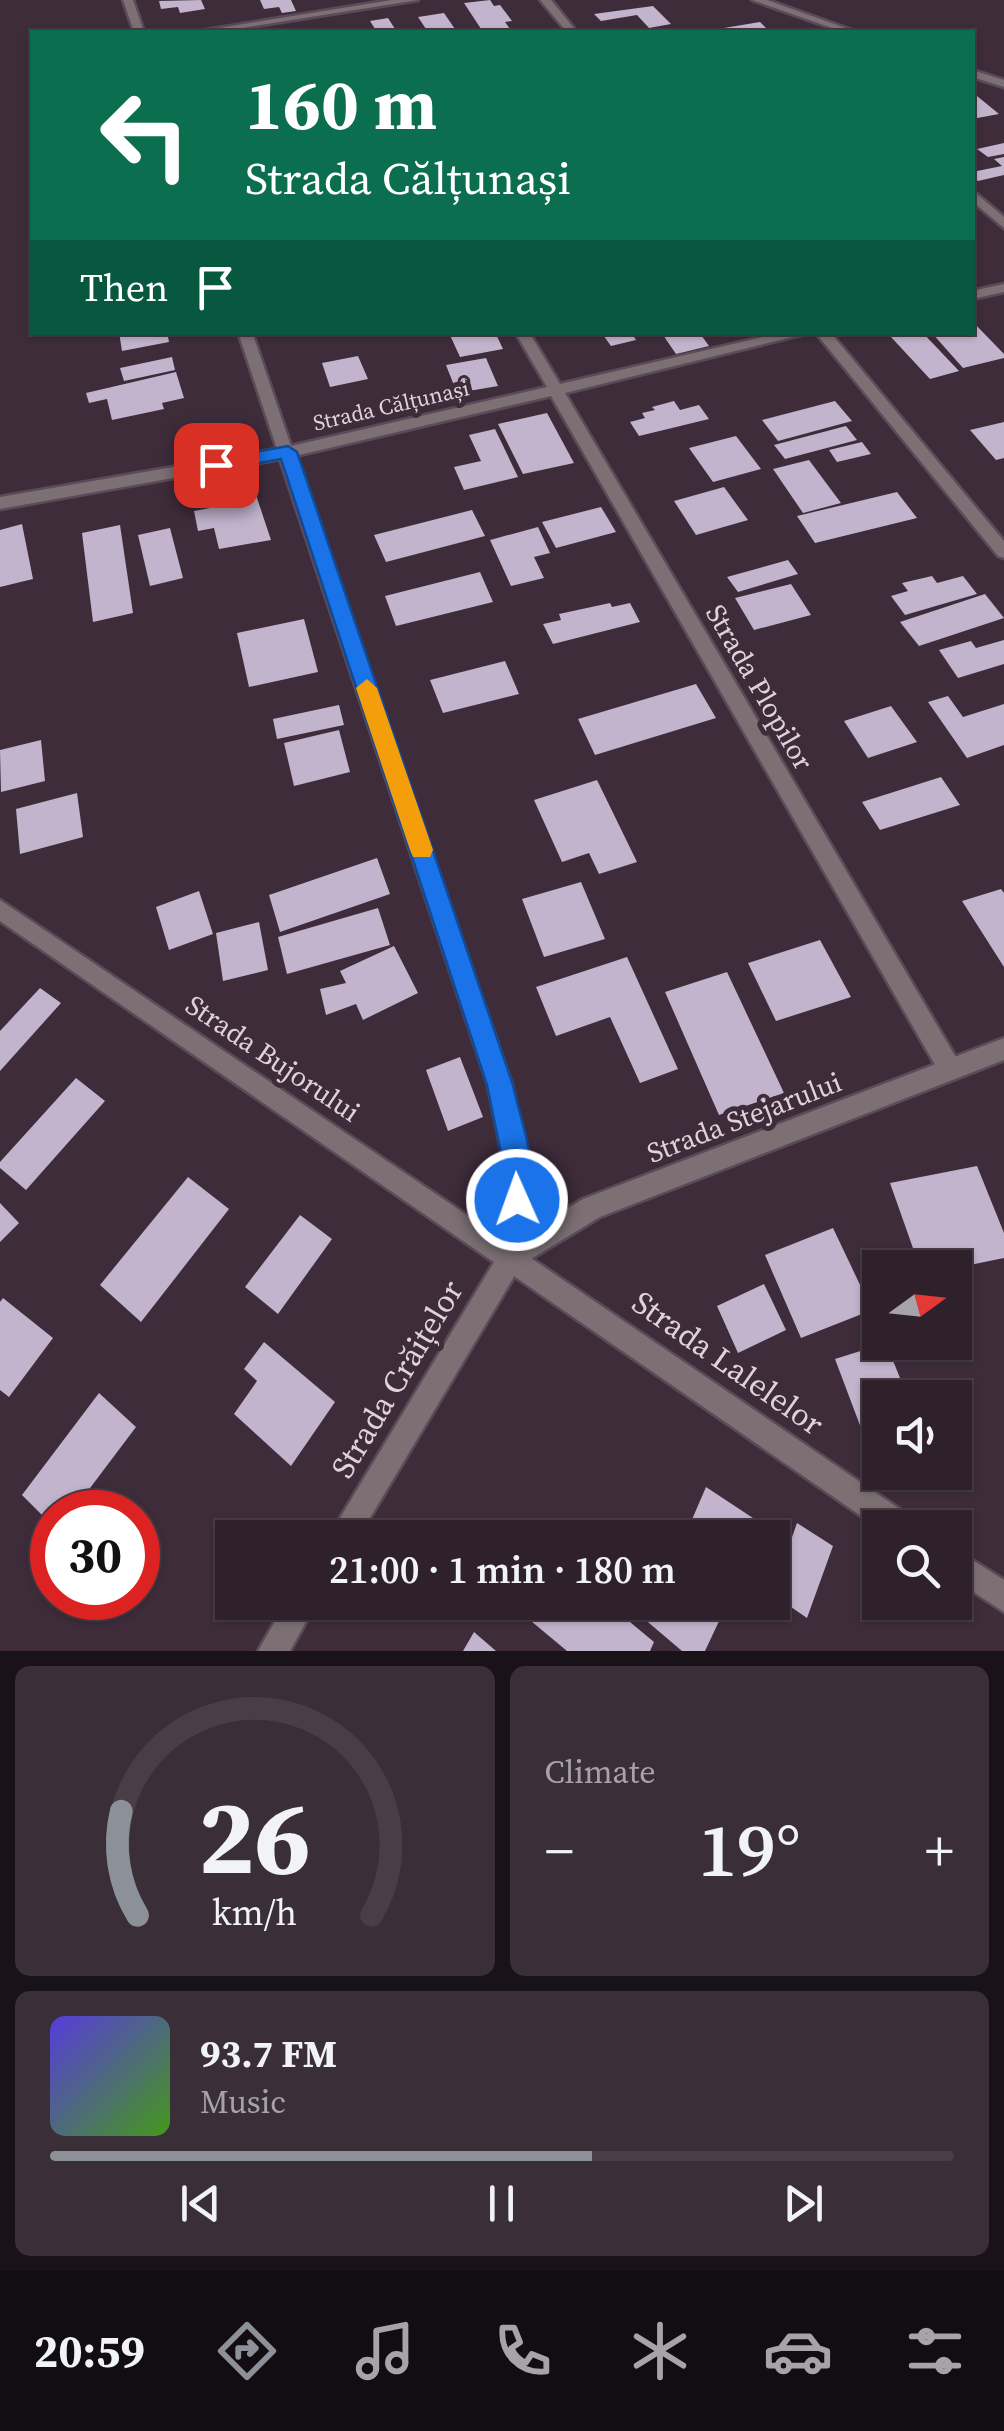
<!DOCTYPE html>
<meta charset="utf-8">
<style>
:root{--surface:#2e212c;--page:#3a2e38;--text:#f1f3f6;--muted:#a7a3a9;--line:#493e48;--accent:#8c9099}
body{margin:0;font-family:"Source Serif 4",serif;background:var(--page);color:var(--text);height:100vh;display:flex;flex-direction:column;font-size:38px;white-space:nowrap}
*{box-sizing:border-box;margin:0}
p{font-size:32px;color:var(--muted)}
.icon{flex:none;width:55px;height:55px;fill:none;stroke:currentColor;stroke-width:2;stroke-linecap:round;stroke-linejoin:round}
.map{position:relative;height:1651px;overflow:hidden}
.sheet{display:flex;flex-direction:column;gap:15px;padding:15px;background:#191218;flex:1}
.sheet>*{flex:none}
.top-card{position:absolute;left:30px;top:30px;width:945px;height:305px;border-radius:0px;box-shadow:0 2px 8px #0004,0 0 0 2px var(--line);background:#0b6e4f;color:#fff;overflow:hidden}
.needle{width:65px;rotate:75deg}
.controls{position:absolute;left:862px;top:1250px;display:grid;gap:20px}
.controls a{display:grid;place-items:center;width:110px;height:110px;border-radius:0px;background:var(--surface);box-shadow:0 2px 8px #0004,0 0 0 2px var(--line);font-size:50px}
.speed{position:absolute;left:30px;top:1490px;display:flex;gap:20px;font-size:50px;font-weight:700;text-align:center}
.speed>*{display:grid;place-content:center;width:130px;height:130px;border-radius:50%;background:var(--surface);box-shadow:0 2px 8px #0004,0 0 0 2px var(--line);line-height:1}
.speed .limit{border:15px solid #d22;background:#fff;color:#111}
.pin{position:absolute;display:grid;place-items:center;width:85px;height:85px;color:#fff;margin:-42px;border-radius:20px;box-shadow:0 5px 15px #0006}
.me{position:absolute;width:110px;margin:-55px;rotate:358deg;stroke-linejoin:round;filter:drop-shadow(0 0 8px #0008)}
.turn{display:flex;align-items:center;gap:35px;height:210px;padding:0 50px;font-size:45px}
.turn .icon{width:130px;height:130px;stroke-width:2.5}
.turn b{display:block;font-size:70px;line-height:85px}
.then{display:flex;align-items:center;height:95px;padding:0 50px;background:#0003;gap:20px;font-size:38px}
.big{font-size:75px;font-weight:600;line-height:1.1}
.sheet .tile{flex:1;display:flex;flex-direction:column;justify-content:center;gap:15px;min-width:0;padding:0 35px;border-radius:15px;background:var(--page)}
.sheet .dial{align-items:center;gap:0}
.dial svg{height:260px;overflow:visible;fill:none;stroke:var(--line);stroke-width:7;stroke-linecap:round;text-anchor:middle}
.dial text{fill:var(--text);stroke:none}
.song{display:flex;align-items:center;gap:30px}
.cover{width:120px;height:120px;border-radius:15px;background:linear-gradient(135deg,hsl(250 70% 55%),hsl(100 70% 35%))}
.played{height:10px;border-radius:5px;background:linear-gradient(90deg,var(--accent) 60%,var(--line) 60%)}
.keys{display:flex;justify-content:space-around;direction:ltr}
.heat{display:flex;justify-content:space-between;align-items:center;font-size:55px;direction:ltr}
.sheet .tiles{flex:1;display:grid;gap:15px;grid-template-columns:1fr 1fr}
.tile:last-child{grid-column:span 2}
.trip{position:absolute;left:215px;top:1520px;width:575px;height:100px;border-radius:0px;background:var(--surface);box-shadow:0 2px 8px #0004,0 0 0 2px var(--line);font-weight:600;line-height:100px;text-align:center}
.tabs{display:flex;height:160px;justify-content:space-around;align-items:center;background:#120d12;color:var(--muted)}
.tabs .icon{width:70px;height:70px}
.tabs .active{color:var(--accent)}
.tabs b{font-size:45px;color:var(--text)}
.map>svg:first-child{display:block}
</style>
<div class="map">
<svg width="1004" height="1651" viewBox="0 0 1004 1651">
<rect width="100%" height="100%" fill="#3e2c3b"/>
<path fill="#c1b4cc" d="M201 0 205 9 180 13 178 7 161 9 159 1Z
M260 0H291L296 11 282 13 279 7 264 9Z
M490 0 494 6 500 5 512 21 505 22 510 29 483 32 464 3Z
M653 6 671 24 649 28 637 15 601 21 594 14Z
M444 13 457 32H428L418 17Z
M388 18 397 32H377L370 21Z
M760 22 770 32H712V30Z
M977 96 999 114 972 119V97Z
M1004 143V154L988 157 977 149Z
M1004 157V175L978 181 972 176V172L1002 166 994 159Z
M972 321 1004 354V358L963 368 931 332H972Z
M119 332H167L169 342 122 351Z
M453 332H495L503 349 460 357 449 333Z
M601 332H631L636 340 611 346Z
M661 332H699L709 346 676 354Z
M907 332H922L959 371 930 379 891 337Z
M358 356 368 379 330 387 322 363Z
M172 357 175 370 124 381 120 368Z
M486 358 498 386 457 393 446 365Z
M176 372 184 398 162 403 164 409 112 420 107 399 89 403 86 393Z
M674 401 680 410 699 405 709 419 639 436 630 422 645 418 642 413 655 410 652 407Z
M835 401 852 421 778 441 762 420Z
M547 413 574 463 523 474 498 424Z
M1004 422V458L996 460 970 430Z
M846 426 857 440 785 459 774 445Z
M495 429 518 477 464 490 454 467 481 461 469 435Z
M736 436 761 469 713 482 689 448Z
M862 442 871 454 837 462 829 450Z
M809 460 841 503 803 513 773 469Z
M250 477 271 540 219 549 214 528 198 531 194 511 210 508 208 501 227 497 223 483Z
M724 487 748 520 696 535 674 501Z
M897 492 917 518 815 543 797 516Z
M601 507 616 532 556 548 542 522Z
M472 510 485 536 386 562 374 535Z
M22 524 33 579 0 587V530Z
M120 525 133 613 93 622 82 533Z
M538 527 550 553 534 557 544 578 511 586 490 540Z
M170 528 183 578 150 586 138 535Z
M788 560 798 574 738 592 727 577Z
M480 572 493 602 396 626 385 596Z
M932 576 937 583 963 576 977 594 905 615 891 596 908 591 902 583Z
M791 584 811 615 754 630 735 598Z
M985 594 1004 618 919 646 900 622Z
M610 603 612 607 630 603 640 622 553 644 543 624 561 620 559 614Z
M304 619 318 672 249 687 237 633Z
M1004 640V664L958 678 939 650 971 641 976 648Z
M505 661 519 694 443 713 430 680Z
M696 684 716 718 595 755 578 719Z
M948 696 963 717 1004 704V745L967 758 928 702Z
M339 705 344 725 277 739 273 719Z
M891 706 917 742 868 758 844 721Z
M339 730 350 772 294 786 284 743Z
M41 740 45 781 1 792 0 750Z
M941 777 960 805 880 830 862 802Z
M597 780 637 862 599 874 589 853 562 862 534 800Z
M77 793 83 837 20 854 16 809Z
M377 858 390 894 280 932 269 895Z
M581 882 605 939 544 957 522 899Z
M1001 889 1004 893V967L962 901Z
M199 891 213 934 169 950 156 907Z
M378 908 390 945 287 974 278 937Z
M259 922 268 970 223 981 216 933Z
M820 940 851 997 776 1021 748 963Z
M394 946 418 993 363 1020 356 1004 326 1015 320 989 346 983 340 971Z
M627 957 678 1069 640 1083 610 1017 556 1036 536 987Z
M727 972 784 1093 719 1115 665 992Z
M40 988 61 1003 0 1071V1031Z
M460 1057 483 1117 448 1131 426 1070Z
M76 1078 105 1101 26 1190 0 1168V1162Z
M977 1166 1004 1233V1258L955 1268H920L890 1183Z
M188 1177 229 1209 141 1322 100 1285Z
M0 1203 19 1223 0 1242Z
M300 1215 332 1239 278 1314 245 1287Z
M833 1228 872 1310 801 1338 765 1255Z
M764 1284 786 1330 738 1353 717 1306Z
M3 1298 53 1338 9 1397 0 1390V1302Z
M264 1342 335 1402 291 1466 234 1414 257 1381 244 1369Z
M886 1343 908 1398H880V1431L864 1436 835 1359Z
M99 1393 136 1427 72 1512H52V1525L22 1495Z
M706 1487 759 1522 753 1538H684Z
M797 1523 833 1546 807 1618 772 1594Z
M540 1602H606L654 1642 650 1651H567L531 1621Z
M631 1602H728L705 1651H682L629 1606Z
M474 1632 496 1651H463Z"/>
<g fill="none" stroke-linecap="round" stroke-linejoin="round">
<g stroke="#5b4a58" stroke-width="5">
<path id="minor" d="M123 0H133L144 32H134Z
M392 0H418L217 32H194Z
M540 0H551L577 32H567Z
M752 0H767L857 32H843Z
M972 70 1004 80V87L972 77Z
M972 190 1004 217V228L972 201Z
M1004 284V292L972 299V291Z
M238 332H252L291 446 547 387 515 332H529L560 384 785 332H813L565 393 958 1061 961 1069 958 1077 950 1080 942 1077 551 396 295 456 512 1085 530 1173 525 1254 913 1518 917 1528 880 1529 0 921V900L501 1238 506 1173 488 1085 280 459 0 509V497L277 449Z
M815 332H830L1004 541V558L998 556Z
M955 1549 1004 1580V1612L955 1580Z"/>
</g>
<g stroke="#5b4a58" stroke-width="5">
<path id="tertiary" d="M1004 1038V1060L600 1217 521 1265 358 1538H328L503 1247 583 1199Z
M286 1602H317L290 1651H258Z"/>
</g>
<use href="#minor" fill="#7c7074" fill-rule="evenodd"/>
<use href="#tertiary" fill="#7c7074" fill-rule="evenodd"/>
</g>
<path fill="#1a73e8" stroke="#114b97" stroke-width="2.5" d="M288 446 297 452 513 1085C521 1123 542 1173 527 1210L517 1214 507 1210 503 1200 505 1173 487 1085 281 459 216 471 207 465 216 459Z"/>
<path fill="#f59e0b" d="M367 679 377 688 433 850 430 857H413L410 850 356 688Z"/>
<g text-anchor="middle" dominant-baseline="central" stroke-width="10" stroke-linejoin="round" paint-order="stroke">
<g font-size="22" fill="#ded3dc" stroke="#3e2c3b">
<text transform="translate(391 405) rotate(-13)">Strada Călțunași</text>
</g>
<g font-size="28" fill="#ded3dc" stroke="#3e2c3b">
<text transform="translate(760 687) rotate(60)">Strada Plopilor</text>
<text transform="translate(273 1058) rotate(34)">Strada Bujorului</text>
<text transform="translate(744 1117) rotate(-21)">Strada Stejarului</text>
</g>
<g font-size="32" fill="#ded3dc" stroke="#3e2c3b">
<text transform="translate(728 1363) rotate(35)">Strada Lalelelor</text>
<text transform="translate(397 1379) rotate(-59)">Strada Crăițelor</text>
</g>
</g>
</svg>
<div class="controls">
<a><svg class="needle" viewBox="-14 -14 28 28"><path d="M0-13l5 13h-10z" fill="#e53935"/><path d="M0 13l5-13h-10z" fill="#a7a3a9"/></svg></a>
<a><svg class="icon" aria-label="sound" viewBox="0 0 24 24"><path d="M4 9h4l5-4v14l-5-4H4zM17 9q2 3 0 6"/></svg></a>
<a><svg class="icon" aria-label="search" viewBox="0 0 24 24"><circle cx="10" cy="10" r="6"/><path d="M15 15l6 6"/></svg></a>
</div>
<div class="speed"><div class="limit">30</div></div>
<div class="pin" style="left:216px;top:465px;background:#d93025"><svg class="icon" aria-label="arrive" viewBox="0 0 24 24"><path d="M6 21V4h12l-3 4 3 4H6"/></svg></div>
<svg class="me" style="left:517px;top:1200px" viewBox="-20 -20 40 40"><circle r="17" fill="#1a73e8" stroke="#fff" stroke-width="3"/><path d="M0-11L8 9 0 5-8 9z" fill="#fff"/></svg>
<div class="trip">21:00 · 1 min · 180 m</div>
<div class="top-card">
<div class="turn"><svg class="icon" aria-label="left" viewBox="0 0 24 24"><path d="M17 20v-9H6M10 6l-5 5 5 5"/></svg><div><b>160 m</b>Strada Călțunași</div></div>
<div class="then">Then<svg class="icon" aria-label="arrive" viewBox="0 0 24 24"><path d="M6 21V4h12l-3 4 3 4H6"/></svg></div>
</div>
</div>
<section class="sheet">
<div class="tiles">
<div class="tile dial"><svg viewBox="0 0 100 80">
<path d="M14 69A42 42 0 1 1 86 69"/>
<path d="M14 69A42 42 0 0 1 9 37" stroke="#8c9099"/>
<text x="50" y="56" font-size="32" font-weight="700">26</text>
<text x="50" y="72" font-size="11">km/h</text>
</svg></div>
<div class="tile"><p>Climate</p>
<div class="heat"><a>−</a><b class="big">19°</b><a>+</a></div>
</div>
<div class="tile">
<div class="song"><i class="cover"></i><div><b>93.7 FM</b><p>Music</p></div></div>
<div class="played"></div>
<div class="keys"><svg class="icon" aria-label="previous" viewBox="0 0 24 24"><path d="M18 5L8 12l10 7zM5 5v14"/></svg><svg class="icon" aria-label="pause" viewBox="0 0 24 24"><path d="M8 5v14M16 5v14"/></svg><svg class="icon" aria-label="next" viewBox="0 0 24 24"><path d="M6 5l10 7-10 7zM19 5v14"/></svg></div>
</div>
</div>
</section>
<nav class="tabs">
<b>20:59</b>
<svg class="icon active" aria-label="directions" viewBox="0 0 24 24"><path d="M12 3l9 9-9 9-9-9zM9 14v-3h6M13 9l2 2-2 2"/></svg>
<svg class="icon" aria-label="music" viewBox="0 0 24 24"><path d="M9 18V5l10-2v13"/><circle cx="6" cy="18" r="3"/><circle cx="16" cy="16" r="3"/></svg>
<svg class="icon" aria-label="phone" viewBox="0 0 24 24"><path d="M5 4h4l2 5-3 2q2 4 5 5l2-3 5 2v4C11 20 4 13 5 4z"/></svg>
<svg class="icon" aria-label="climate" viewBox="0 0 24 24"><path d="M12 3v18M4 7l16 10M4 17L20 7"/></svg>
<svg class="icon" aria-label="car" viewBox="0 0 24 24"><path d="M5 17H2v-5l4-1 3-4h7l3 4 3 1v5h-3M9 17h6M6 11h13"/><circle cx="7" cy="17" r="2"/><circle cx="17" cy="17" r="2"/></svg>
<svg class="icon" aria-label="filters" viewBox="0 0 24 24"><path d="M4 7h16M4 17h16"/><circle cx="9" cy="7" r="2"/><circle cx="15" cy="17" r="2"/></svg>
</nav>
